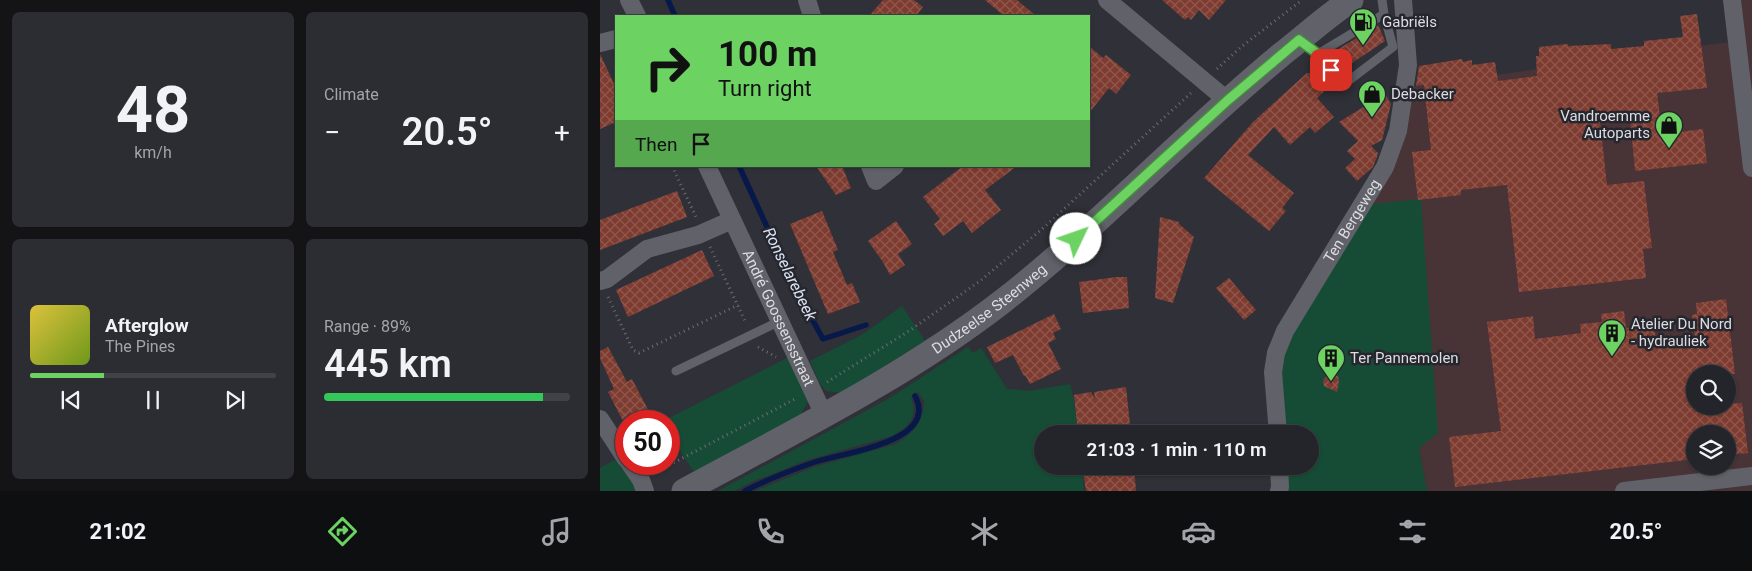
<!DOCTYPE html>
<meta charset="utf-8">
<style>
:root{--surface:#24252a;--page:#2c2d32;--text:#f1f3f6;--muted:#a3a5a8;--line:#414247;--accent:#6cd362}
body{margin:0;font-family:Roboto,sans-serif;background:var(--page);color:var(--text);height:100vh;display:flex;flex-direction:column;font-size:19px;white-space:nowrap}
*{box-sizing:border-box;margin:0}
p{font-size:16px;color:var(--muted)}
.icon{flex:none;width:28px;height:28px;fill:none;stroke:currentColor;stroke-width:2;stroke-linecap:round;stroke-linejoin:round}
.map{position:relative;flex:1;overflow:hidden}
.details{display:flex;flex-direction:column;gap:12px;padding:12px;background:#141417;width:600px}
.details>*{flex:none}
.top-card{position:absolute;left:15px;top:15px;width:475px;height:152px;border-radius:0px;box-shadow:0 1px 4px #0004,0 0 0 1px var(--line);background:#6cd362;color:#111;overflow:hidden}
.tools{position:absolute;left:1086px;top:365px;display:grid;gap:10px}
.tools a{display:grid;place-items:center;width:50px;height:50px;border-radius:50%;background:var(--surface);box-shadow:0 1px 4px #0004,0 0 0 1px var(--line);font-size:25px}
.speed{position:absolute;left:15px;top:410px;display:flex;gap:10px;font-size:25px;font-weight:700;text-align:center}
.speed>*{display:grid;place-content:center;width:65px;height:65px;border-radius:50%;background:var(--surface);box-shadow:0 1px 4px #0004,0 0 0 1px var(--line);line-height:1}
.speed .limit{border:8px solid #d22;background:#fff;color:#111}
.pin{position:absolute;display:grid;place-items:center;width:42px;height:42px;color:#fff;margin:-21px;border-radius:10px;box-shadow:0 2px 8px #0006}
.me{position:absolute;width:55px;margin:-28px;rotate:48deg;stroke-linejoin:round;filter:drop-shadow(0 0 4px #0008)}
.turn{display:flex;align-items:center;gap:18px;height:105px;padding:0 20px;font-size:22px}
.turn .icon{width:65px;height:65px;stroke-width:2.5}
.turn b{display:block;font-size:35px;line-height:42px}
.then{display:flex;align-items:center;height:48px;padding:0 20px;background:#0003;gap:10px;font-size:19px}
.big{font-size:38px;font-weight:600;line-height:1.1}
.details .card{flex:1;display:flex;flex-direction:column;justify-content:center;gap:8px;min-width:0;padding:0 18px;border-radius:8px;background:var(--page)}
.details .dial{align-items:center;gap:0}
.dial b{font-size:65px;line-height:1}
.song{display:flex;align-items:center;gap:15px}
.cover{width:60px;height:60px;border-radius:8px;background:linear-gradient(135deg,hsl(50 70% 55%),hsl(80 70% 35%))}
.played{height:5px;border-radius:2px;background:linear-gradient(90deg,var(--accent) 30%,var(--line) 30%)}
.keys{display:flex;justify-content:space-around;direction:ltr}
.heat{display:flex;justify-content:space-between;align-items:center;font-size:28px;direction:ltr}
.charge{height:8px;border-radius:4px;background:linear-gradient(90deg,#34c759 89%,var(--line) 0)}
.details .tiles{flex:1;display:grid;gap:12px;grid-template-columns:repeat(2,1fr)}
.trip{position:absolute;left:434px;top:425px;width:285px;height:50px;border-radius:25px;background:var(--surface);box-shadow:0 1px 4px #0004,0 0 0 1px var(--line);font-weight:600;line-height:50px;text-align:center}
.tab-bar{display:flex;height:80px;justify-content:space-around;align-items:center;background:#0e0f11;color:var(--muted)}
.tab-bar .icon{width:35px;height:35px}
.tab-bar .current{color:var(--accent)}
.tab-bar b{font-size:22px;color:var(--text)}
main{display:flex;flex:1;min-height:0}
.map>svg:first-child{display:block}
</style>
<main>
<section class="details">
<div class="tiles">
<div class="card dial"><b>48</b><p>km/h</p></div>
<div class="card"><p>Climate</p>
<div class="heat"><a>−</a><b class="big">20.5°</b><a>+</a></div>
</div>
<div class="card">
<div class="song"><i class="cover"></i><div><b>Afterglow</b><p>The Pines</p></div></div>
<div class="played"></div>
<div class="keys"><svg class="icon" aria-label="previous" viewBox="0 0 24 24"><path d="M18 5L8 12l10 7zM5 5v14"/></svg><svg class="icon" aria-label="pause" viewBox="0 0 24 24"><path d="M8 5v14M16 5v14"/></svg><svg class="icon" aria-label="next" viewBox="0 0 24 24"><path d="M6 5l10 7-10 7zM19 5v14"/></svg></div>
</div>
<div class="card"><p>Range · 89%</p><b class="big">445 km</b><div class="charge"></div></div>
</div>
</section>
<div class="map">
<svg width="1152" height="491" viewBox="0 0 1152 491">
<defs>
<pattern id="building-cross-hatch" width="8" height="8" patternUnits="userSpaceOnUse" patternTransform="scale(1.25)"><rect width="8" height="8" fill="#7e3b30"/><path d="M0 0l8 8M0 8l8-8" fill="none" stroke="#90574e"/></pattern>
</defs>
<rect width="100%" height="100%" fill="#303138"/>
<path fill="#483336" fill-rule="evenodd" d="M1132 0H1152V491H827L819 448 762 205 804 88 1136 41ZM1095 374H1128V406H1095ZM1095 434H1128V466H1095Z"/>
<path fill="#164c36" d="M821 199 838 433 819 448 827 491H679V466H710V434H678L676 353 762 205Z
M302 306 325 341 242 393 226 391 219 382 210 361 263 334Z
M368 347 373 353 381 348 407 389 428 391 470 384 474 400 478 434H442V466H482L484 491H155L214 467 296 444C313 434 324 421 324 401L318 392 311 398C319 417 308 427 292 436L207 460 151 482 135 491H118L288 399Z
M189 357 209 400 199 417 95 473C86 460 69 437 69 421L65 420Z
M24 455 45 491H0V468Z"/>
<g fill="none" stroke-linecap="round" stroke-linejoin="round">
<path stroke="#07184a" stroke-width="5.5" d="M68 0 75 16
M139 166 196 290 223 339 266 325
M145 491C166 480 189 471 212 463 239 453 340 443 315 396"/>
</g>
<path fill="url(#building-cross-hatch)" d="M283 0H314L323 7 316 16H269Z
M385 0H417L436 16H404Z
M562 0H626L609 20 599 10 591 20 588 17 585 20Z
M1097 14 1107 88 1057 93 1062 134 1103 129 1107 163 1035 171 1030 119 1000 122 1007 185 1044 181 1052 248 1043 249 1046 278 919 292 907 185 861 190V195L818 200 812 152 831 150 824 85 816 86 819 66 862 59 863 62 872 60V65L895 62 898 81 937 76 936 56H939V47L968 44V46L1011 44V49L1044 46V41L1083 37 1080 16Z
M778 25 785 41 740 71 727 56Z
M489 46 503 58 506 55 531 75 516 94 509 88 489 113Z
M0 54 16 88V122L0 129Z
M707 73 727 75 729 78 722 83 727 89 717 98 734 117 715 133 710 127 690 145 674 127 648 155 694 193 682 208 686 211 669 231 604 178 654 121Z
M785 94 791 104 782 140 771 146 778 153 777 157 773 167 757 181 745 168 755 159 747 151 758 141 739 122Z
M216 166H242L251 188 236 195Z
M363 166H417L385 190 401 210 372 233 363 221 343 236 334 224 340 219 323 197Z
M77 191 87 217 0 250V220Z
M222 211 238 250 233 252 247 285 252 283 260 302 228 314 190 224Z
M560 217 579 222V224L594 237 573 303 555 298Z
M296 221 312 244 298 254 305 265 290 275 283 262 268 241Z
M102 250 114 276 28 317 16 290Z
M517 277H527L529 308 483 313 479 282Z
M629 278 656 310 644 320 616 288Z
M1126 299 1135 374H1095V408L1128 406V404L1142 403 1148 453 1128 455V434H1095V459L855 487 849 437 901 431 887 322 933 316 935 339 981 333 980 324 1002 322 1001 314 1024 311 1026 328 1054 325 1056 341 1095 337 1092 315 1097 314 1096 303Z
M454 314 461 329 453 333 456 339 448 343 461 369 430 384 425 375 424 376 413 355 395 363 387 347Z
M8 347 27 382 32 379 54 421H23L8 392 14 389 0 358V351Z
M729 373 738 376 739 382 737 392 724 386 723 380Z
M526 387 531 434H478L474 395 491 392 495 399 494 392Z
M482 466H534L536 491H486Z"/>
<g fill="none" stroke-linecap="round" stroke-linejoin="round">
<path stroke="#6c6d73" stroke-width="3" stroke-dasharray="1 4" stroke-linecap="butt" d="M617 69 641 47 702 0
M72 166 96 217
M110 247 146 323
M8 297 33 350 39 353 138 305
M158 347 176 357
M227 382 309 331 380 281 442 229 591 93
M56 472 197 398"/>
<path stroke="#606169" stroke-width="9" d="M702 42 718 54 743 85 793 47 784 14 782 0
M718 54 784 14
M76 371 180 321"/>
<g stroke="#606169" stroke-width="18">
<path d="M29 0 37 16"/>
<path d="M207 0 212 16"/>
<path d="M507 0 628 101"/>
<path d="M1132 0 1152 168"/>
<path d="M0 43 16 39"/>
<path id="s1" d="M107 166 224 415"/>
<path d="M270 166 276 181 295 166"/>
<path d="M0 281 7 279 47 249 98 235 132 220"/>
<path d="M0 419 26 459"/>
<path id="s2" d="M678 434 673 372 676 353 685 331 785 167 798 131 808 65 803 0"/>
<path d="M30 464 41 480 45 491"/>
<path d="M679 491 680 487 679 466"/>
<path d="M1024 491 1152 476"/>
</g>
<path stroke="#606169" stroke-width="25" id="s3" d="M84 491C193 432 305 377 403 301 501 224 586 133 682 54 705 36 727 16 751 0"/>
</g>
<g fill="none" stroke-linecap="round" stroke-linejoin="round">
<g stroke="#468940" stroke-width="12">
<path id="route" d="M476 239 628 100 699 40 718 54 731 70"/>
</g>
<use href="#route" stroke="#6cd362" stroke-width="9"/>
</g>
<defs>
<g id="fuel-pin" transform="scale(1.4375)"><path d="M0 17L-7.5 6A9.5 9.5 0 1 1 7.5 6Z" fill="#6cd362" stroke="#26272e"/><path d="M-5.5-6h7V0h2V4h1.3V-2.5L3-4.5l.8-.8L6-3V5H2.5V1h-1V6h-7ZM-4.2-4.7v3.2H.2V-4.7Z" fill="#111"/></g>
<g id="shop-pin" transform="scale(1.4375)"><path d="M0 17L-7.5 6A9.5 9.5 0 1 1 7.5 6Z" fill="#6cd362" stroke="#26272e"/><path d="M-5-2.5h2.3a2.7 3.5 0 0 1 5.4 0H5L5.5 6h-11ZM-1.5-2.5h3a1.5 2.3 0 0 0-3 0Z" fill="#111"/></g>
<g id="building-pin" transform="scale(1.4375)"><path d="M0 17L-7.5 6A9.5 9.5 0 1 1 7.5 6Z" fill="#6cd362" stroke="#26272e"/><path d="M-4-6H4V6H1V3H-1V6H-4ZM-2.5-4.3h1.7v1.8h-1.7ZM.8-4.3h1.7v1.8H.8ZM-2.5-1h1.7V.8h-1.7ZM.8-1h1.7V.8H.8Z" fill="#111"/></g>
</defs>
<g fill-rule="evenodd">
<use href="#fuel-pin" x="763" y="22"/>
<use href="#shop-pin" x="772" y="94"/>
<use href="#shop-pin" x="1069" y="125"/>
<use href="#building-pin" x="1012" y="333"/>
<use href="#building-pin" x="731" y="358"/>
</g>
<g text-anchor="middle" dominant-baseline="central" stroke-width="5" stroke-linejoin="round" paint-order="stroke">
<g font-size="15" fill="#dcdce1" stroke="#26272e" text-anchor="start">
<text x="782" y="22">Gabriëls</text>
<text x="791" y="94">Debacker</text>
<text x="1050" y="116" text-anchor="end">Vandroemme<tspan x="1050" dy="17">Autoparts</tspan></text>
<text x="1031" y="324">Atelier Du Nord<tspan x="1031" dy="17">- hydrauliek</tspan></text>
<text x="750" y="358">Ter Pannemolen</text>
</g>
<g font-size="15" fill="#dcdce1" stroke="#26272e">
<text stroke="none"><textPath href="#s2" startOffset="234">Ten Bergeweg</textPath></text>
<text stroke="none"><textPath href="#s3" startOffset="356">Dudzeelse Steenweg</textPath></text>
<text stroke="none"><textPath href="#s1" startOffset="168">André Goossensstraat</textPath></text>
</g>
<g font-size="16" font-style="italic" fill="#dae2f3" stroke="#26272e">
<text transform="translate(190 274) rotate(64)">Ronselarebeek</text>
</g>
</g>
</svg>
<div class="tools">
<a><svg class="icon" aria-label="search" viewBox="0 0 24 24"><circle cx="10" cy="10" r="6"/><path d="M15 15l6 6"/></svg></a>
<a><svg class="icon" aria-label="layers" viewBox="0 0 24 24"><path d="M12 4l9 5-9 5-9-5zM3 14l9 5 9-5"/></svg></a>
</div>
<div class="speed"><div class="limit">50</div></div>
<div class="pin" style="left:731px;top:70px;background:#d93025"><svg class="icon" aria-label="arrive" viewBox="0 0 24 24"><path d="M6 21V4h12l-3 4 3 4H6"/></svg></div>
<svg class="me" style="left:476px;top:239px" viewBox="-20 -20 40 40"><circle r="19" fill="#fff"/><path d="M0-13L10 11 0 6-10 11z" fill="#6cd362"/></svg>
<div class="trip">21:03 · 1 min · 110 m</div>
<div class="top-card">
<div class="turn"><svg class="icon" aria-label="right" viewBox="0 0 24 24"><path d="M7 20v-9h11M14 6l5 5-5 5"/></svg><div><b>100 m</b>Turn right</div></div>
<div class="then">Then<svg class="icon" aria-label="arrive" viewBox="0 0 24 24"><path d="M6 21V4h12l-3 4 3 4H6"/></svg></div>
</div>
</div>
</main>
<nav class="tab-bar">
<b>21:02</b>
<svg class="icon current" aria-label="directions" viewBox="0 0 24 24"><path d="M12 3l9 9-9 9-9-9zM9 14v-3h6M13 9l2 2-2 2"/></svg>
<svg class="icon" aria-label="music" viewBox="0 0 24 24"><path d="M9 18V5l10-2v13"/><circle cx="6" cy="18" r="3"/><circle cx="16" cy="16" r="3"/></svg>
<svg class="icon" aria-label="phone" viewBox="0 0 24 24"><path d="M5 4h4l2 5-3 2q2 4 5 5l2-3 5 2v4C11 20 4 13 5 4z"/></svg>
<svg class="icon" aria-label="climate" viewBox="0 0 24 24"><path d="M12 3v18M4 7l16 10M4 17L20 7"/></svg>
<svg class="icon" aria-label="car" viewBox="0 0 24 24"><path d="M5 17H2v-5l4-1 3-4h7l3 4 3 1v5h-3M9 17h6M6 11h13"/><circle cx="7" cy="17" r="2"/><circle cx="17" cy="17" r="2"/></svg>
<svg class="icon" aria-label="filters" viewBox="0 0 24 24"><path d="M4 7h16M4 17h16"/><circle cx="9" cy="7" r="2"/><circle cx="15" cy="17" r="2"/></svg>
<b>20.5°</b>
</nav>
